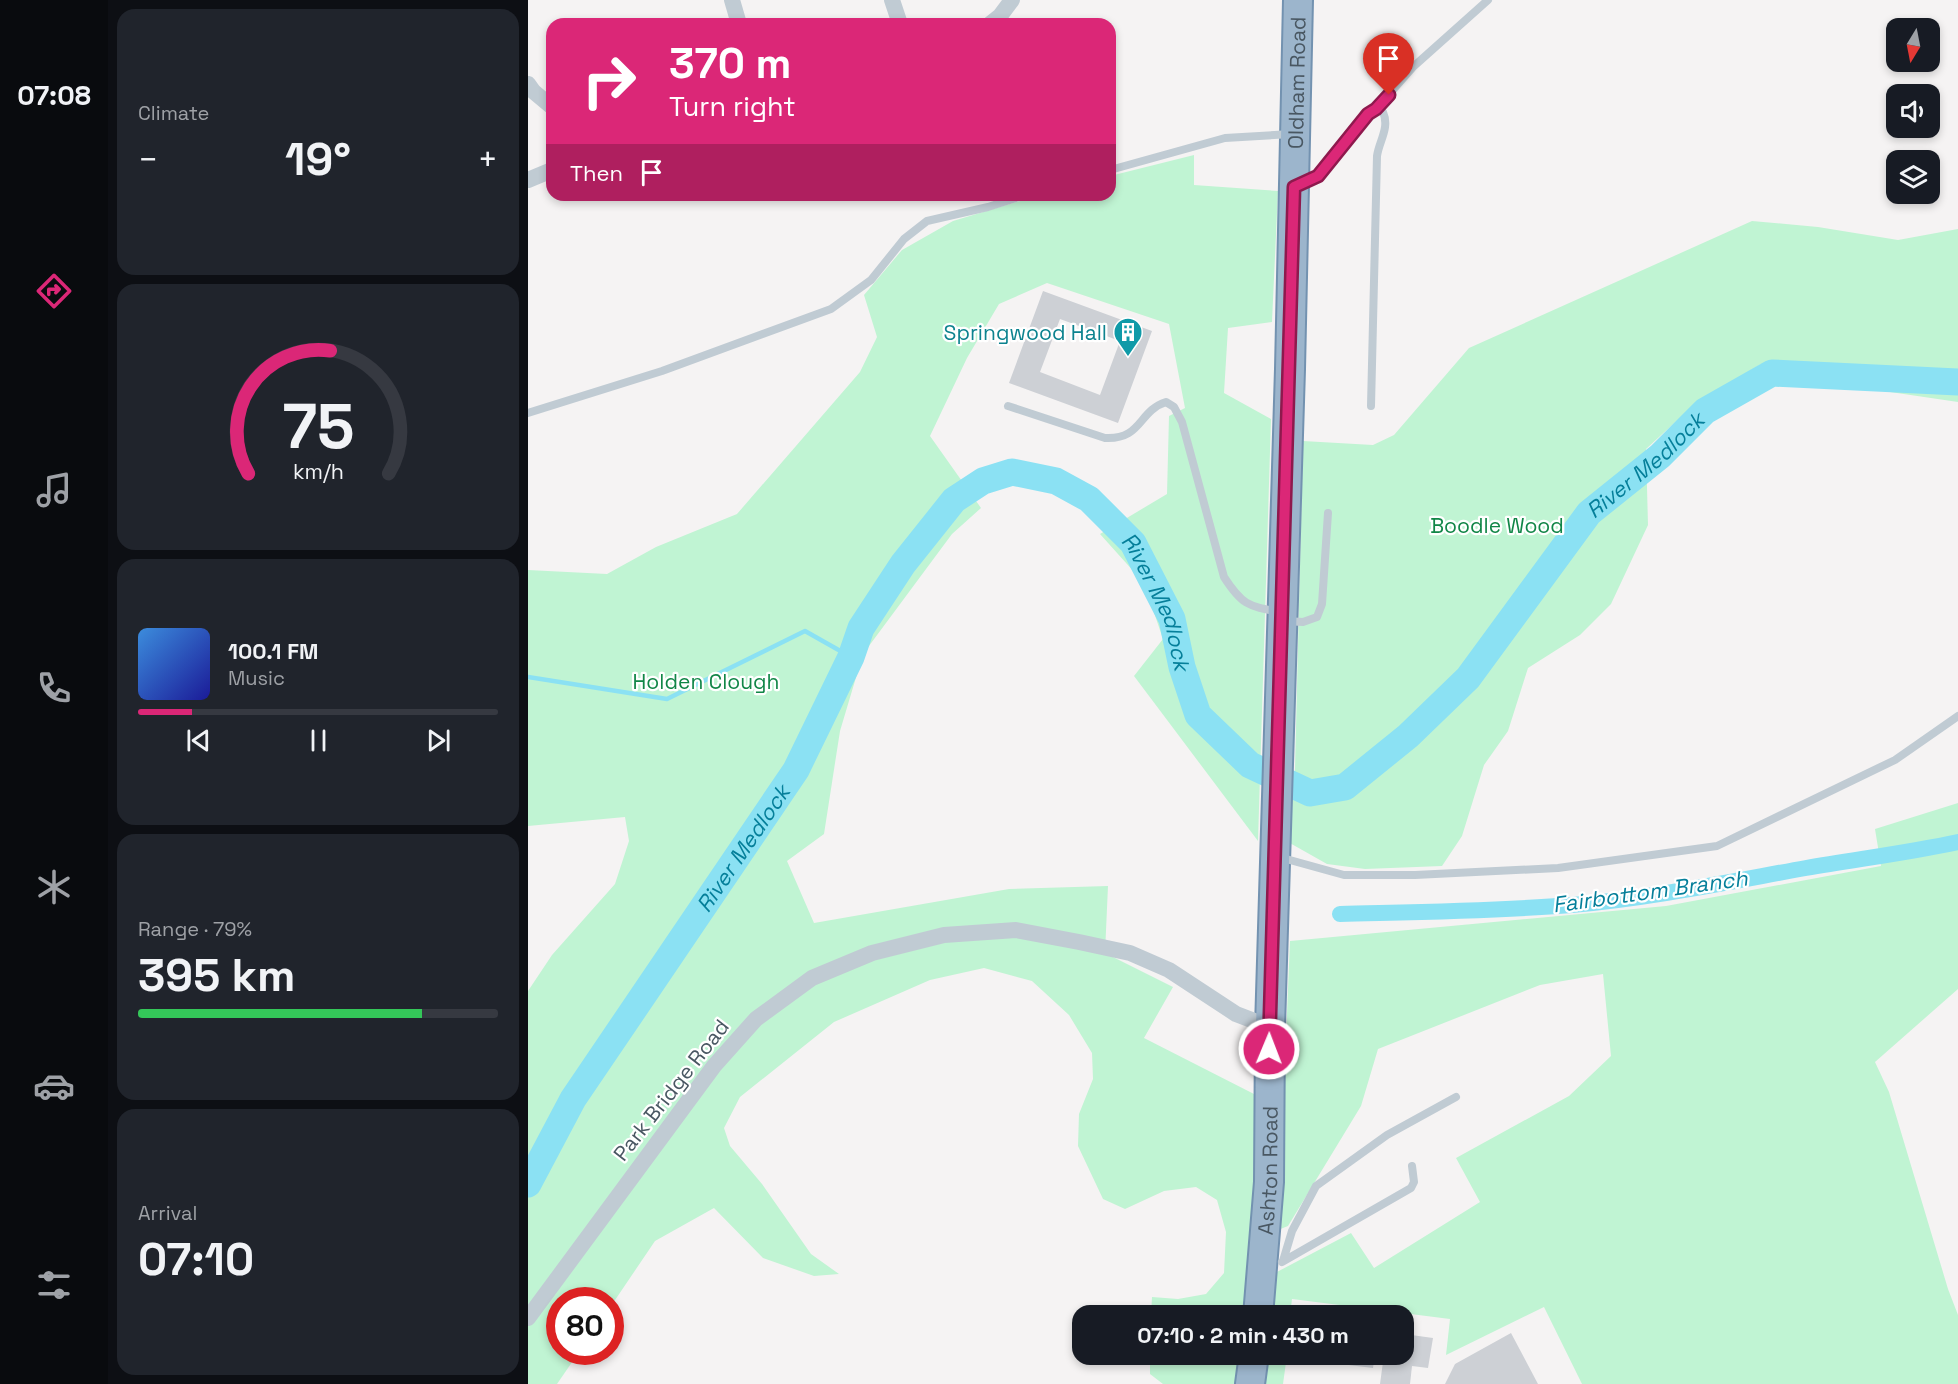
<!DOCTYPE html>
<meta charset="utf-8">
<style>
:root{--surface:#171b24;--page:#20242c;--text:#f1f3f6;--muted:#9ea1a6;--line:#363941;--accent:#db2777}
body{margin:0;font-family:"Space Grotesk",sans-serif;background:var(--page);color:var(--text);height:100vh;display:flex;flex-direction:column;font-size:22px;white-space:nowrap}
*{box-sizing:border-box;margin:0}
p{font-size:20px;color:var(--muted)}
.icon{flex:none;width:33px;height:33px;fill:none;stroke:currentColor;stroke-width:2;stroke-linecap:round;stroke-linejoin:round}
.map{position:relative;flex:1;overflow:hidden}
.details{display:flex;flex-direction:column;gap:9px;padding:9px;background:#0d0f14;width:420px}
.details>*{flex:none}
.banner{position:absolute;left:18px;top:18px;width:570px;height:183px;border-radius:18px;box-shadow:0 3px 9px #0003;background:#db2777;color:#fff;overflow:hidden}
.needle{width:39px;rotate:190deg}
.tools{position:absolute;left:1358px;top:18px;display:grid;gap:12px}
.tools a{display:grid;place-items:center;width:54px;height:54px;border-radius:12px;background:var(--surface);box-shadow:0 3px 9px #0003;font-size:30px}
.speed{position:absolute;left:18px;top:1287px;display:flex;gap:12px;font-size:30px;font-weight:700;text-align:center}
.speed>*{display:grid;place-content:center;width:78px;height:78px;border-radius:50%;background:var(--surface);box-shadow:0 3px 9px #0003;line-height:1}
.speed .limit{border:9px solid #d22;background:#fff;color:#111}
.pin{position:absolute;display:grid;place-items:center;width:51px;height:51px;color:#fff;margin:-62px -26px;border-radius:50% 50% 50% 0;rotate:-45deg;box-shadow:0 0 6px #0007}
.pin .icon{rotate:45deg}
.me{position:absolute;width:66px;margin:-33px;rotate:1deg;stroke-linejoin:round;filter:drop-shadow(0 0 4px #0008)}
.turn{display:flex;align-items:center;gap:21px;height:126px;padding:0 24px;font-size:27px}
.turn .icon{width:78px;height:78px;stroke-width:2.5}
.turn b{display:block;font-size:42px;line-height:51px}
.then{display:flex;align-items:center;height:57px;padding:0 24px;background:#0003;gap:12px;font-size:22px}
.big{font-size:45px;font-weight:600;line-height:1.1}
.details .tile{flex:1;display:flex;flex-direction:column;justify-content:center;gap:9px;min-width:0;padding:0 21px;border-radius:18px;background:var(--page)}
.details .dial{align-items:center;gap:0}
.dial svg{height:156px;overflow:visible;fill:none;stroke:var(--line);stroke-width:7;stroke-linecap:round;text-anchor:middle}
.dial text{fill:var(--text);stroke:none}
.song{display:flex;align-items:center;gap:18px}
.cover{width:72px;height:72px;border-radius:9px;background:linear-gradient(135deg,hsl(210 70% 55%),hsl(240 70% 35%))}
.played{height:6px;border-radius:3px;background:linear-gradient(90deg,var(--accent) 15%,var(--line) 15%)}
.keys{display:flex;justify-content:space-around;direction:ltr}
.heat{display:flex;justify-content:space-between;align-items:center;font-size:33px;direction:ltr}
.charge{height:9px;border-radius:4px;background:linear-gradient(90deg,#34c759 79%,var(--line) 0)}
.trip{position:absolute;left:544px;top:1305px;width:342px;height:60px;border-radius:18px;background:var(--surface);box-shadow:0 3px 9px #0003;font-weight:600;line-height:60px;text-align:center}
main{display:flex;flex:1;min-height:0}
.menu{display:flex;flex-direction:column;width:108px;justify-content:space-around;align-items:center;background:#090b0e;color:var(--muted)}
.menu .icon{width:42px;height:42px}
.menu .active{color:var(--accent)}
.menu b{font-size:27px;color:var(--text)}
.map>svg:first-child{display:block}
</style>
<main>
<nav class="menu">
<b>07:08</b>
<svg class="icon active" aria-label="directions" viewBox="0 0 24 24"><path d="M12 3l9 9-9 9-9-9zM9 14v-3h6M13 9l2 2-2 2"/></svg>
<svg class="icon" aria-label="music" viewBox="0 0 24 24"><path d="M9 18V5l10-2v13"/><circle cx="6" cy="18" r="3"/><circle cx="16" cy="16" r="3"/></svg>
<svg class="icon" aria-label="phone" viewBox="0 0 24 24"><path d="M5 4h4l2 5-3 2q2 4 5 5l2-3 5 2v4C11 20 4 13 5 4z"/></svg>
<svg class="icon" aria-label="climate" viewBox="0 0 24 24"><path d="M12 3v18M4 7l16 10M4 17L20 7"/></svg>
<svg class="icon" aria-label="car" viewBox="0 0 24 24"><path d="M5 17H2v-5l4-1 3-4h7l3 4 3 1v5h-3M9 17h6M6 11h13"/><circle cx="7" cy="17" r="2"/><circle cx="17" cy="17" r="2"/></svg>
<svg class="icon" aria-label="filters" viewBox="0 0 24 24"><path d="M4 7h16M4 17h16"/><circle cx="9" cy="7" r="2"/><circle cx="15" cy="17" r="2"/></svg>
</nav>
<section class="details">
<div class="tile"><p>Climate</p>
<div class="heat"><a>−</a><b class="big">19°</b><a>+</a></div>
</div>
<div class="tile dial"><svg viewBox="0 0 100 80">
<path d="M14 69A42 42 0 1 1 86 69"/>
<path d="M14 69A42 42 0 0 1 56 6" stroke="#db2777"/>
<text x="50" y="56" font-size="32" font-weight="700">75</text>
<text x="50" y="72" font-size="11">km/h</text>
</svg></div>
<div class="tile">
<div class="song"><i class="cover"></i><div><b>100.1 FM</b><p>Music</p></div></div>
<div class="played"></div>
<div class="keys"><svg class="icon" aria-label="previous" viewBox="0 0 24 24"><path d="M18 5L8 12l10 7zM5 5v14"/></svg><svg class="icon" aria-label="pause" viewBox="0 0 24 24"><path d="M8 5v14M16 5v14"/></svg><svg class="icon" aria-label="next" viewBox="0 0 24 24"><path d="M6 5l10 7-10 7zM19 5v14"/></svg></div>
</div>
<div class="tile"><p>Range · 79%</p><b class="big">395 km</b><div class="charge"></div></div>
<div class="tile"><p>Arrival</p><b class="big">07:10</b></div>
</section>
<div class="map">
<svg width="1430" height="1384" viewBox="0 0 1430 1384">
<rect width="100%" height="100%" fill="#f5f3f3"/>
<path fill="#c0f4d3" d="M666 155V185L750 191 744 322 700 328 696 393 743 419 730 841 606 676 635 639 616 583 572 534 639 494 641 416 657 408 641 324 519 283 471 304 439 358 402 436 453 508 424 534 335 654 312 731 296 834 259 861 286 923 481 889 580 886 577 953 645 987 616 1038 726 1094 727 1236 717 1315H623L624 1297 650 1299 678 1294 696 1273 698 1232 689 1200 668 1187 636 1191 597 1209 575 1199 550 1146 551 1114 565 1079 564 1053 541 1015 504 981 456 968 402 980 306 1022 212 1097 196 1128 202 1146 234 1184 283 1254 311 1274 286 1276 235 1258 186 1208 127 1241 83 1306 82 1300H32V1352H51L29 1384H0V991L24 955 87 884 101 841 97 817 0 826V570L79 574 128 547 209 514 332 372 349 337 336 295 374 250 425 221 512 195H582V176Z
M1224 221 1290 227 1370 240 1430 229V402L1335 388 1334 367 1233 364 1167 404 1118 449 1120 525 1083 604 1052 635 1000 668 980 731 956 765 934 836 914 866 837 869 799 864 760 842 767 769 775 441 845 445 866 435 941 348Z
M1430 803V989L1347 1062 1361 1092 1420 1289 1430 1315V1384H1054L1016 1307 918 1355 922 1319 764 1299 762 1315 742 1316 747 1273 823 1233 846 1268 952 1202 928 1158 1041 1096 1083 1056 1075 974 1012 985 850 1049 833 1106 760 1226 750 1230 762 941 1138 906 1353 866 1347 829Z
M622 1355H713L710 1384H635L622 1374Z
M738 1355H759L755 1384H735Z"/>
<g fill="none" stroke-linecap="round" stroke-linejoin="round">
<path stroke="#8be1f3" stroke-width="4.5" d="M0 677 139 699 277 631 323 657"/>
<path stroke="#8be1f3" stroke-width="16" d="M812 914C889 912 967 911 1044 905 1123 898 1200 882 1278 868 1329 859 1379 853 1430 842"/>
<path stroke="#8be1f3" stroke-width="27" id="s1" d="M0 1184 45 1099 268 770 323 657 333 628 375 564 426 500 455 481 484 472 528 481 561 499 605 543 644 619 654 667 670 715 722 765 782 793 817 787 880 736 940 678 1061 513 1132 456 1177 411 1244 373 1430 382"/>
</g>
<path fill="#cdd0d5" fill-rule="evenodd" d="M515 291 624 331 590 423 481 383ZM532 319 592 341 572 395 512 372Z
M983 1333 1010 1384H917L927 1364Z
M876 1334 905 1338 900 1368 884 1366 882 1384H852L855 1362 846 1361 845 1368 780 1360V1354H876Z"/>
<g fill="none" stroke-linecap="round" stroke-linejoin="round">
<g stroke="#7392b0" stroke-width="32">
<g id="trunk">
<path id="s2" d="M730 1316 741 1182 742 1027 762 369 770 0"/>
<path d="M722 1384 726 1354"/>
</g>
</g>
<path stroke="#c0cbd3" stroke-width="8" d="M848 109 885 67 960 0
M582 170 697 138 763 134
M772 185 790 176 812 148 845 109 855 112C862 128 851 141 849 156L843 406
M480 406 577 438C614 440 610 411 638 402L646 407 654 422 696 577C714 605 720 606 751 612
M0 413 134 371 303 309 343 280 376 239 399 221 460 207 497 195
M757 621 775 622 789 617 794 604 800 513
M751 857 816 875H887L1030 868 1189 846 1367 760 1430 716
M755 1261 764 1231 788 1186 859 1135 928 1097
M754 1262 883 1188 886 1182 884 1166"/>
<path stroke="#c0cbd3" stroke-width="16" d="M204 0 211 24
M364 0 372 24
M462 24 472 16 484 0
M0 84 5 91 24 107
M0 180 24 170
M0 1318 186 1066 228 1019 284 978 344 953 416 935 488 930 551 942 602 953 641 970 708 1014 742 1027"/>
<use href="#trunk" stroke="#9cb5cc" stroke-width="28"/>
</g>
<g fill="none" stroke-linecap="round" stroke-linejoin="round">
<g stroke="#8e194d" stroke-width="15">
<path id="route" d="M741 1049 766 187 790 176 840 114 848 109 861 95"/>
</g>
<use href="#route" stroke="#db2777" stroke-width="10"/>
</g>
<defs>
<g id="building-pin" transform="scale(1.5)"><path d="M0 17L-7.5 6A9.5 9.5 0 1 1 7.5 6Z" fill="#0f9aa8" stroke="#fff"/><path d="M-4-6H4V6H1V3H-1V6H-4ZM-2.5-4.3h1.7v1.8h-1.7ZM.8-4.3h1.7v1.8H.8ZM-2.5-1h1.7V.8h-1.7ZM.8-1h1.7V.8H.8Z" fill="#fff"/></g>
</defs>
<g fill-rule="evenodd">
<use href="#building-pin" x="600" y="332"/>
</g>
<g text-anchor="middle" dominant-baseline="central" stroke-width="4.5" stroke-linejoin="round" paint-order="stroke">
<g font-size="21" fill="#495762" stroke="#fff">
<text stroke="none"><textPath href="#s2" startOffset="1234">Oldham Road</textPath></text>
<text transform="translate(143 1090) rotate(-52)">Park Bridge Road</text>
<text stroke="none"><textPath href="#s2" startOffset="146">Ashton Road</textPath></text>
</g>
<g font-size="21" fill="#0d838f" stroke="#fff" text-anchor="end">
<text x="579" y="332">Springwood Hall</text>
</g>
<g font-size="21" fill="#118647" stroke="#fff">
<text x="969" y="525">Boodle Wood</text>
<text x="178" y="681">Holden Clough</text>
</g>
<g font-size="22" font-style="italic" fill="#057f9a" stroke="#fff">
<text stroke="none"><textPath href="#s1" startOffset="1820">River Medlock</textPath></text>
<text stroke="none"><textPath href="#s1" startOffset="1082">River Medlock</textPath></text>
<text stroke="none"><textPath href="#s1" startOffset="399">River Medlock</textPath></text>
<text transform="translate(1122 891) rotate(-8)">Fairbottom Branch</text>
</g>
</g>
</svg>
<div class="tools">
<a><svg class="needle" viewBox="-14 -14 28 28"><path d="M0-13l5 13h-10z" fill="#e53935"/><path d="M0 13l5-13h-10z" fill="#9ea1a6"/></svg></a>
<a><svg class="icon" aria-label="sound" viewBox="0 0 24 24"><path d="M4 9h4l5-4v14l-5-4H4zM17 9q2 3 0 6"/></svg></a>
<a><svg class="icon" aria-label="layers" viewBox="0 0 24 24"><path d="M12 4l9 5-9 5-9-5zM3 14l9 5 9-5"/></svg></a>
</div>
<div class="speed"><div class="limit">80</div></div>
<div class="pin" style="left:861px;top:95px;background:#d93025"><svg class="icon" aria-label="arrive" viewBox="0 0 24 24"><path d="M6 21V4h12l-3 4 3 4H6"/></svg></div>
<svg class="me" style="left:741px;top:1049px" viewBox="-20 -20 40 40"><circle r="17" fill="#db2777" stroke="#fff" stroke-width="3"/><path d="M0-11L8 9 0 5-8 9z" fill="#fff"/></svg>
<div class="trip">07:10 · 2 min · 430 m</div>
<div class="banner">
<div class="turn"><svg class="icon" aria-label="right" viewBox="0 0 24 24"><path d="M7 20v-9h11M14 6l5 5-5 5"/></svg><div><b>370 m</b>Turn right</div></div>
<div class="then">Then<svg class="icon" aria-label="arrive" viewBox="0 0 24 24"><path d="M6 21V4h12l-3 4 3 4H6"/></svg></div>
</div>
</div>
</main>
